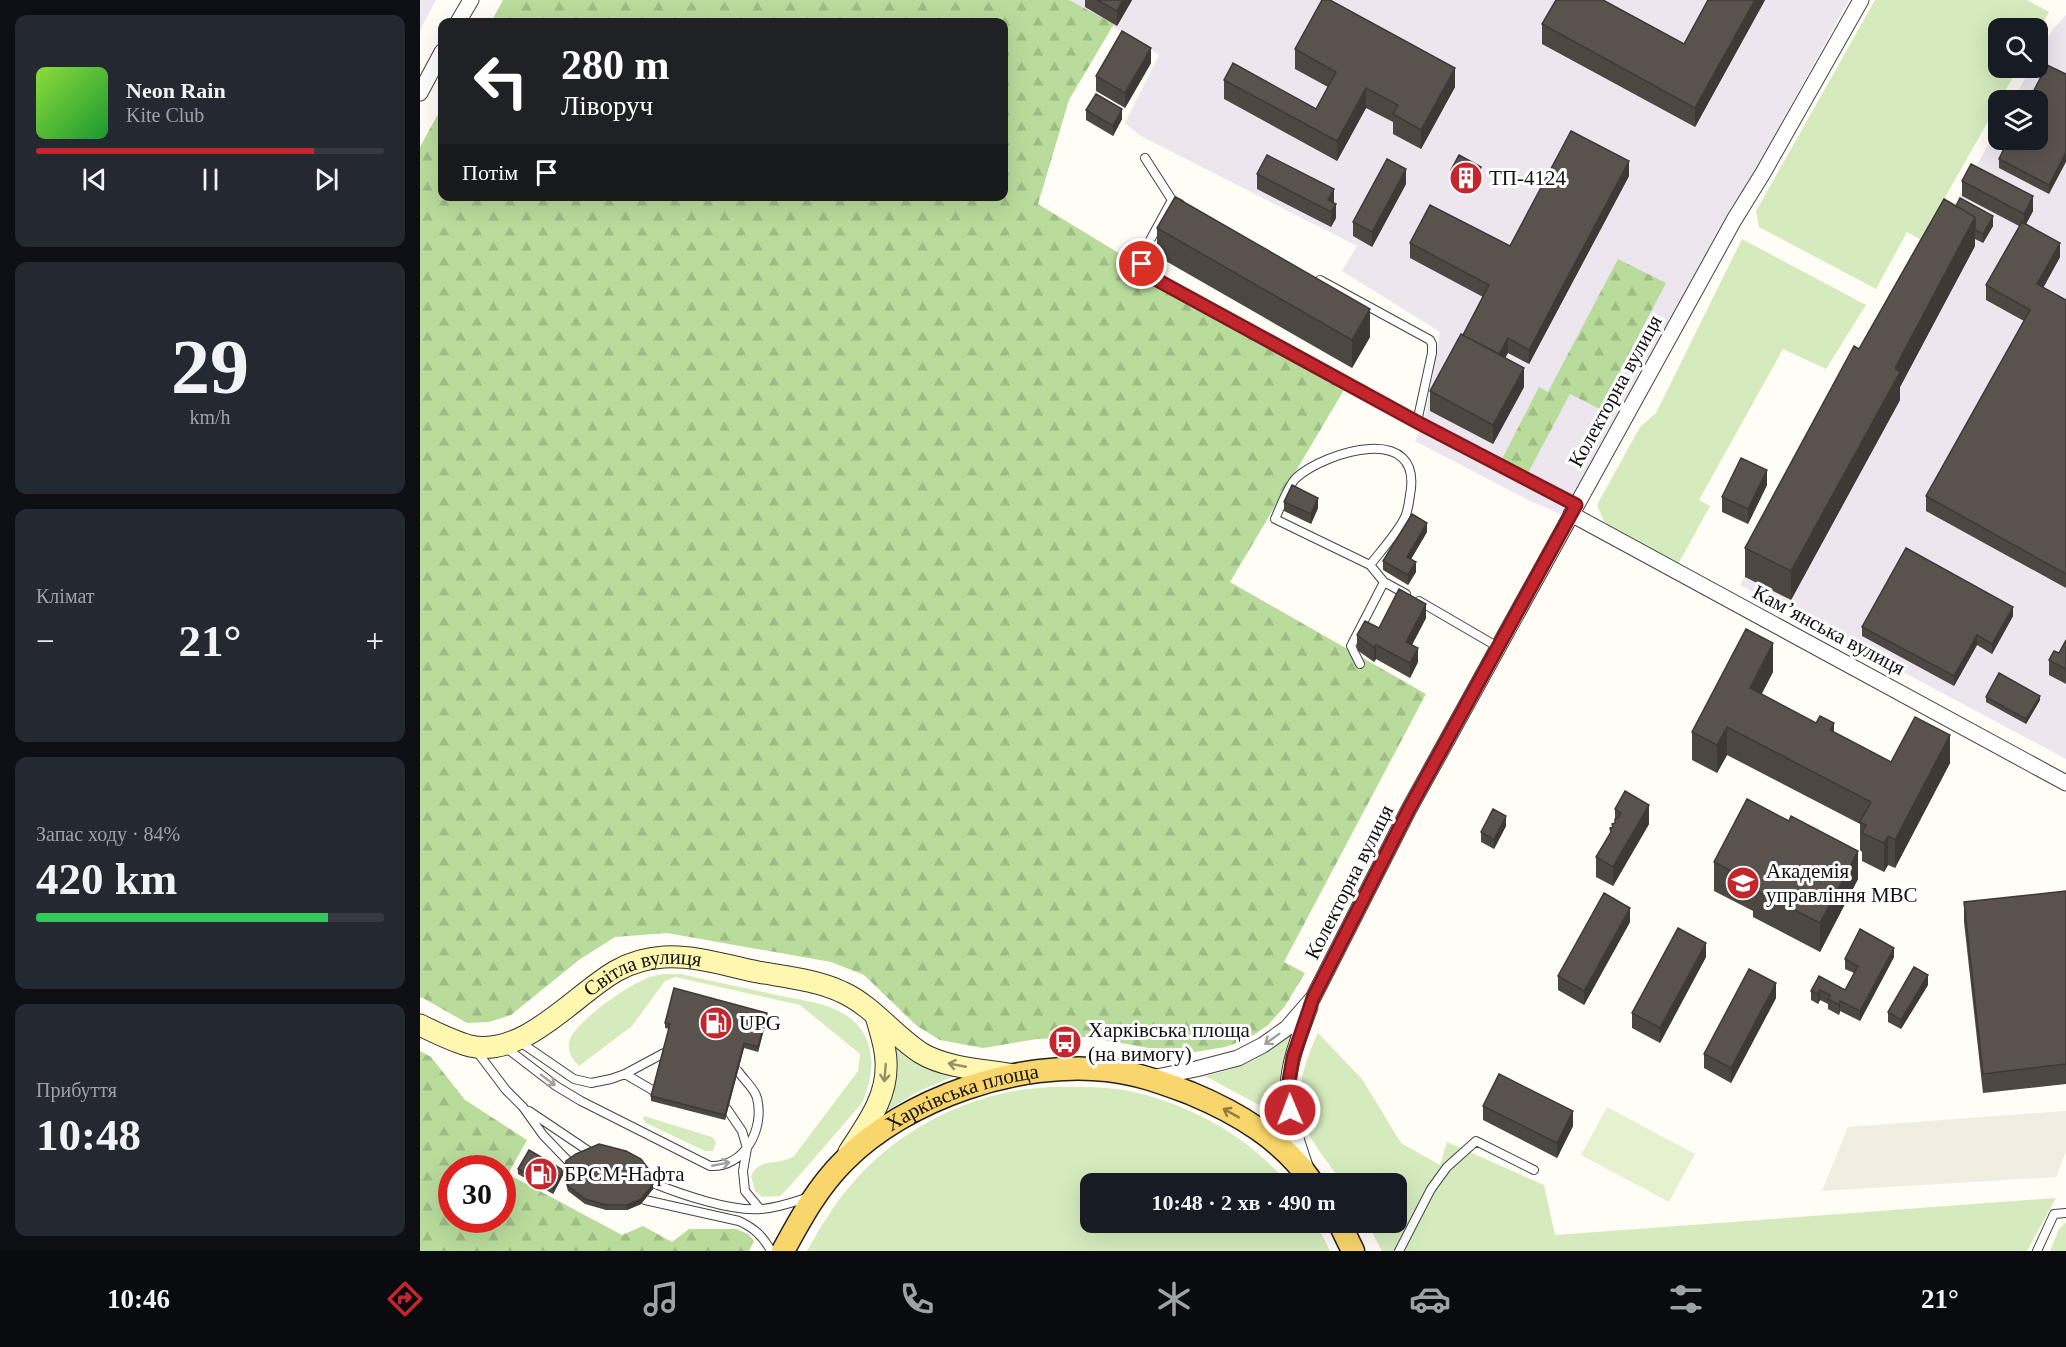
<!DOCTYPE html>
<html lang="uk">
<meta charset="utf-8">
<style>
:root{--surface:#171b24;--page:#242831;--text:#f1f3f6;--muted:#9ea1a6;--line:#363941;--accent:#c4262e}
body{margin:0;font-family:Georgia,serif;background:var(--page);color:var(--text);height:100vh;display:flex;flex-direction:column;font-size:22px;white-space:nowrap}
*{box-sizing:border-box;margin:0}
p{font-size:20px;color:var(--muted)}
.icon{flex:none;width:33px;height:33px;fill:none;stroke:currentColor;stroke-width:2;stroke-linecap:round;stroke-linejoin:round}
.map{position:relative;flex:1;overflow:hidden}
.sheet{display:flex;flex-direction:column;gap:15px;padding:15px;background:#0d0f14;width:420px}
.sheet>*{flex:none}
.banner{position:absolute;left:18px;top:18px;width:570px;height:183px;border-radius:12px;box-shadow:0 6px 24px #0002;background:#202124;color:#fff;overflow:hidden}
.controls{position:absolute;left:1568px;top:18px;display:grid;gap:12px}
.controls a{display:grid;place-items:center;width:60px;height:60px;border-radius:12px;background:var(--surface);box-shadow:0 6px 24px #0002;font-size:30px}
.speed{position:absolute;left:18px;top:1155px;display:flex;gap:12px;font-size:30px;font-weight:700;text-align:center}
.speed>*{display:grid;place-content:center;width:78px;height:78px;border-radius:50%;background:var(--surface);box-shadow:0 6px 24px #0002;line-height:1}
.speed .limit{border:9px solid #d22;background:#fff;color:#111}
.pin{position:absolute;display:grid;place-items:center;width:51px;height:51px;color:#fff;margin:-26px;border:3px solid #fff;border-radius:50%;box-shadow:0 2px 6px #0007}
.me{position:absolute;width:66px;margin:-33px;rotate:359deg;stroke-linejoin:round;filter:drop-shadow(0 0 4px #0008)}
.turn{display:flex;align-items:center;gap:21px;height:126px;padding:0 24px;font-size:27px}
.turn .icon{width:78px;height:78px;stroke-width:2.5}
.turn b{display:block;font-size:42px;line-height:51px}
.then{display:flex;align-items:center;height:57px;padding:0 24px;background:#0003;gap:12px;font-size:22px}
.big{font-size:45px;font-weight:800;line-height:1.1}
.sheet .widget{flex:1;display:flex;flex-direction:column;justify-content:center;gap:9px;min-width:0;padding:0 21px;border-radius:12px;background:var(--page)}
.sheet .dial{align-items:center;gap:0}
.dial b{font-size:78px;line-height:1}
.song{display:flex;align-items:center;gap:18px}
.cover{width:72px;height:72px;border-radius:9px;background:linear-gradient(135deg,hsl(90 70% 55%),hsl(130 70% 35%))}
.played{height:6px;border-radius:3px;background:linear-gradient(90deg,var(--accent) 80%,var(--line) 80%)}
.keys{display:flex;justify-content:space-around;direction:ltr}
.heat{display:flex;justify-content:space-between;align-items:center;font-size:33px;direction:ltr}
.charge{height:9px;border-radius:4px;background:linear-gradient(90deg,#34c759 84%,var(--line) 0)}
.trip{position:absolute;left:660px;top:1173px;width:327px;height:60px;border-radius:12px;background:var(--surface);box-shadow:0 6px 24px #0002;font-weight:800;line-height:60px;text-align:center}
.menu{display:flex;height:96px;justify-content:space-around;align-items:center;background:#090b0e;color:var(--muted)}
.menu .icon{width:42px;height:42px}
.menu .on{color:var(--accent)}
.menu b{font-size:27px;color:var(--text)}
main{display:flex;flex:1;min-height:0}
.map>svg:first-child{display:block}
</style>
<main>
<section class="sheet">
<div class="widget">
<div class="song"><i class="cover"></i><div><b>Neon Rain</b><p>Kite Club</p></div></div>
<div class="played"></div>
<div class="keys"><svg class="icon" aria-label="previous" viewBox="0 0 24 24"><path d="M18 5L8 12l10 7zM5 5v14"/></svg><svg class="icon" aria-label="pause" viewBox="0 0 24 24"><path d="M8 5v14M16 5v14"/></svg><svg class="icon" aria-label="next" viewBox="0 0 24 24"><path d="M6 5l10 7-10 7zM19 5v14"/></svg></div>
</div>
<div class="widget dial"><b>29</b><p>km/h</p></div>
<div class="widget"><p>Клімат</p>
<div class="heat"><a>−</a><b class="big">21°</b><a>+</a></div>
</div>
<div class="widget"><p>Запас ходу · 84%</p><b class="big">420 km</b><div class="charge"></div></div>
<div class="widget"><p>Прибуття</p><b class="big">10:48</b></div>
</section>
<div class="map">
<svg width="1646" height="1251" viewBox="0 0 1646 1251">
<defs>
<pattern id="forest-firs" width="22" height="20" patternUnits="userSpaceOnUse" patternTransform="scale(1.5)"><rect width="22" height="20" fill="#b9dc9c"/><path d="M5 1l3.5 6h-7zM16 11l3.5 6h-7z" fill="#9ebc85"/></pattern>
</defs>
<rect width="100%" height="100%" fill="#fffdf5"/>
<path fill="#eee6ef" d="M0 0H16L0 30Z
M644 0H1429L1145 516 1110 501 995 441 1005 416 1020 332 922 271 937 246 719 135 705 123 739 55 709 36Z
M1646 15V759L1320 585 1434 373 1439 377 1578 127V140H1617V100H1593L1611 68H1617V58L1632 30Z"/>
<path fill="#d5ebbd" d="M1455 0H1607L1629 12 1617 33V28H1578V68H1598L1501 240 1487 232 1456 289 1339 227 1336 211Z
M1322 239 1446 305 1406 369 1363 349 1279 500 1290 506 1256 568 1186 526 1177 505 1220 427 1236 413Z
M244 974H261C291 981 321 987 352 994 373 999 399 1001 419 1011 457 1031 457 1069 442 1103L371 1185 360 1196 342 1197 335 1191 331 1176C341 1156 357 1167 374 1156L438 1071 440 1054 380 1005 255 977 245 981 212 1026 159 1066C150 1058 146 1047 151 1037 161 1018 206 987 225 979 231 976 238 975 244 974Z
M875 1031C859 1067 856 1083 863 1121L843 1107 785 1076C824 1067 844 1057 875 1031Z
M898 1033 942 1079 981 1143 1020 1165 1027 1142 1124 1185 1135 1235 1636 1198 1607 1251H962L947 1223 976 1222V1184L923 1183C910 1165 893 1145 884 1124 872 1095 886 1059 898 1033Z
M472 1042 539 1074 497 1092 465 1112Z
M630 1087C655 1087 680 1086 705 1090 765 1102 828 1135 867 1183L670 1184V1222L896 1223 910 1251H387C400 1228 413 1206 430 1186 470 1138 529 1104 589 1092 603 1089 617 1088 630 1087Z
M224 1116 292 1137 296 1142 293 1151H285L226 1123 223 1119Z
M1646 1222V1251H1630L1639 1229Z"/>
<path fill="url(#forest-firs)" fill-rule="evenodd" d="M83 0H649L694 24 649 100 618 204 924 390 810 582 1006 694 864 962 885 973 865 1006 848 1025 828 1039 805 1047 775 1052 745 1051 668 1037 617 1039 563 1048 520 1040 497 1026 444 975 411 962 247 933 195 937 159 960 91 1015 69 1022 47 1023 1 997 0 999V147L22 107V196H584V22H71Z
M1198 259 1246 283 1180 409 1150 394 1108 473 1082 459 1119 387 1128 392Z
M0 1051 11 1057 45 1100 107 1140 88 1174 202 1235 223 1226 252 1242 269 1229H316L328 1234 334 1241 329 1251H0ZM32 1168H82V1220H32Z"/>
<path fill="#e6f2cf" d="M1187 1107 1275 1154 1249 1202 1161 1155Z"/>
<path fill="#f1ede2" d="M1646 1111V1152L1636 1177 1402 1191 1428 1127Z"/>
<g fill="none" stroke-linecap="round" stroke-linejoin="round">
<g stroke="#444" stroke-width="10">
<path id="lane" d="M725 158 752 200 760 204
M752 200 722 255 723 269 728 275 997 422
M900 280 1010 340 1012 344V353L997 422 1156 505
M950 565C960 552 979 531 985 517 988 511 989 502 990 495 1004 422 906 451 876 478 868 486 860 508 855 519L950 565 964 582 986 594
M999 601 1078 647
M940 664 931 646 964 582
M100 1042 154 1079 171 1083 191 1079 205 1074 244 1053
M85 1047 136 1086 161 1101 290 1166C324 1168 345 1129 337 1098 335 1089 323 1079 318 1071
M55 1049 86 1090 103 1107 123 1135 150 1163
M205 1074 234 1091 243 1093
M298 1107 307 1109 322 1131 327 1148 323 1171 325 1191 340 1209
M109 1111 170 1152
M233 1183C260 1194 312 1212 341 1209 357 1208 371 1203 386 1198
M225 1200 319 1221C334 1228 343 1236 351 1251
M979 1251 1011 1189 1027 1167 1056 1141 1114 1170
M1617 1251 1634 1214 1646 1213"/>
</g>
<g stroke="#444" stroke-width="17">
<path id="street" d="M38 22 51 0
M0 93 22 52
M1151 514 1646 783
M731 1078 776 1069 818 1058 843 1045 867 1028 893 998 989 809 1314 220 1343 173 1441 0
M886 1169C877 1143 867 1115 868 1087 869 1060 881 1032 890 1007"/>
</g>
<g stroke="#333" stroke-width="23">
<g id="secondary">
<path id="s1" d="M0 1025C16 1033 32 1041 50 1046 104 1058 154 995 196 971 210 963 228 958 244 957 275 955 308 966 338 972 366 977 397 980 422 992 453 1006 473 1035 501 1053 525 1068 566 1070 594 1075"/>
<path d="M429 1152C447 1124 468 1097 466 1062 466 1047 460 1031 456 1016"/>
</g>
</g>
<g stroke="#222" stroke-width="25">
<g id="primary">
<path d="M919 1222 933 1251"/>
<path id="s2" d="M363 1251C381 1218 397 1188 424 1161 486 1098 600 1060 687 1070 717 1073 743 1083 770 1093 818 1113 864 1140 893 1184"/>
</g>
</g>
<use href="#lane" stroke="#fff" stroke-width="8"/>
<use href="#street" stroke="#fff" stroke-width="15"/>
<use href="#secondary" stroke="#fff6b0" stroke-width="21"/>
<use href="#primary" stroke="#f9d66b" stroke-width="22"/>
</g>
<path fill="#4d4742" d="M665 0H712L697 26 665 7Z
M1288 0H1345L1275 127 1122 44V24L1264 44Z
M875 49 1035 87 1001 149 973 134V122L946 108 917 161 804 99V80L896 109 908 87 875 69Z
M731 63 705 108 676 91V76Z
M1646 74 1629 194 1579 168V159Z
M666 110 702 119 693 136 666 120Z
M1031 170 1061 177 1053 192 1031 179Z
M837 174 914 202 916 218 911 227 837 189Z
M1209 176 1109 364 1088 353 1085 357 1104 387 1073 444 1010 411V391L1043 335 1063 297 990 258V243L1090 246Z
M1542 181 1613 211 1606 224 1640 257 1623 288 1646 300V588L1506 511V496L1604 321 1566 300V285L1599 226 1542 196Z
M986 184 952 247 933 236V222Z
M1524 199 1573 226 1563 243 1555 239V246L1480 387V400L1371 600 1325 577V548Z
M737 228 950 337 932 368 737 256Z
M1347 485 1328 524 1302 512V497Z
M864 502 898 508 891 524 864 511Z
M1007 532 991 559 996 572 988 585 963 570V561Z
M1593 616 1572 654 1557 645 1534 686 1442 636V627Z
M1006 618 992 645 998 662 990 678 956 659 954 662 937 650V635L959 628Z
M1646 640V684L1629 675V660L1639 653Z
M1353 672 1341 694 1471 762 1530 763 1475 868 1468 865 1464 872 1442 861V852L1440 850V824L1307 755 1297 773 1272 760V732Z
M1566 697 1620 700 1606 724 1566 702Z
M1195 809 1229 824 1193 886 1176 877V857L1190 833V828L1192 827V824L1195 823Z
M1086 826 1074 849 1061 842V832Z
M1294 862 1438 879 1400 952 1333 917V911L1294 891Z
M1646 891V1084L1563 1093 1544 922V902Z
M1210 922 1164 1005 1138 990V976Z
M1286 957 1240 1043 1212 1028V1013Z
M1474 957 1440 1021 1420 1011 1419 1015 1408 1009V1004L1400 1000 1398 1004 1391 1000V991L1425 990 1434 973 1425 969V959Z
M1508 985 1481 1029 1468 1022V1012Z
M1356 998 1311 1083 1284 1068V1054Z
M347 1018 338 1052 324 1048 305 1120 231 1101V1096L249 1029 245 1028V1023Z
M1063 1106 1153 1126 1137 1158 1063 1120Z
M98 1169 143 1175 133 1194 98 1174Z
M144 1172 233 1189 221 1204 207 1210H186L165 1204 148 1191 144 1177Z"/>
<path fill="#3f3936" d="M703 0H712L697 26V11Z
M1335 0H1345L1275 127V108Z
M731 48V63L705 108V93Z
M1035 68V87L1001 149V130Z
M946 88V108L917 161V141Z
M702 109V119L693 136V126Z
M1646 152V162L1629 194V185Z
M1209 161V176L1109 364V350Z
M1061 167V177L1053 192V182Z
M986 169V184L952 247V232Z
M914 189V204L908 200Z
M1613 196V211L1604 228V214Z
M916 204V218L911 227V212Z
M1573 216V226L1563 243V234Z
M1555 217V246L1480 387V400L1371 600V571L1475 368Z
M1640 243V257L1617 299V284Z
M950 309V337L932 368V340Z
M1088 338V353L1077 372V358Z
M1104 368V387L1073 444V425Z
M1347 470V485L1328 524V509Z
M898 498V508L891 524V514Z
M1007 523V532L987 566V557Z
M996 562V572L988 585V575Z
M1006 604V618L986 656V642Z
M1593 607V616L1572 654V644Z
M1557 635V645L1534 686V676Z
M1353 643V672L1330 717V688Z
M956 645V659L954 662V647Z
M998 648V662L990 678V663Z
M1620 696V700L1606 724V719Z
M1414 723V752L1410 730Z
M1307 727V755L1297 773V745Z
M1530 735V763L1475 868V840Z
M1229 805V824L1193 886V867Z
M1086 816V826L1074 849V840Z
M1468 836V865L1464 872V843Z
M1438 851V879L1400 952V923Z
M1210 908V922L1164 1005V991Z
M1286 943V957L1240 1043V1028Z
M1474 948V957L1440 1021V1011Z
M1508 975V985L1481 1029V1020Z
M1356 983V998L1311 1083V1068Z
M1400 990V1000L1398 1004V994Z
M1420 1001V1011L1419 1015V1005Z
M347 1013V1018L338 1052V1047Z
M324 1043V1048L305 1120V1115Z
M1153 1111V1126L1137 1158V1143Z
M143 1170V1175L133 1194V1189Z
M233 1184V1189L221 1204 207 1210V1205Z"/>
<path fill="#5a524d" stroke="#3f3936" stroke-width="1.5" d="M677 0H703L697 11Z
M902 0H910L1035 68 1001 130 973 114 978 105 946 88 917 141 804 80 813 63 896 109 916 72 875 49Z
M1136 0H1183L1264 44 1288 0H1335L1275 108 1122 24Z
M702 31 731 48 705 93 676 76Z
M1627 65 1646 74V152L1629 185 1579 159 1588 140H1617V100H1609Z
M676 94 702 109 693 126 666 110Z
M1151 131 1209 161 1109 350 1088 338 1079 354 1043 335 1069 285 990 243 1010 205 1090 246Z
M847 155 914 189 908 200 916 204 911 212 837 174Z
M1039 155 1061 167 1053 182 1031 170Z
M967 159 986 169 952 232 933 222Z
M1551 164 1613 196 1604 214 1542 181Z
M755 197 950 309 932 340 737 228Z
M1540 198 1573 216 1563 234 1555 230V217L1536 206Z
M1524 199 1555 217 1475 368 1480 372 1371 571 1325 548 1434 346 1439 349Z
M1602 222 1640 243 1617 284 1646 300V574L1506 496 1610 310 1566 285Z
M1041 334 1104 368 1073 425 1010 391Z
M1321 458 1347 470 1328 509 1302 497Z
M872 485 898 498 891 514 864 502Z
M992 514 1007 523 987 557 996 562 988 575 963 561Z
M1486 548 1593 607 1572 644 1557 635 1534 676 1442 627Z
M979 589 1006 604 986 642 998 648 990 663 956 645 954 647 937 635 945 621 959 628Z
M1326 629 1353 643 1330 688 1396 723 1400 716 1414 723 1410 730 1471 762 1495 717 1530 735 1475 840 1468 836 1464 843 1442 833 1446 825 1440 822 1451 802 1307 727 1297 745 1272 732Z
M1646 640V669L1629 660 1634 651 1639 653Z
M1579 673 1620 696 1606 719 1566 697Z
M1205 791 1229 805 1193 867 1176 857 1191 832 1190 828 1193 827 1192 824 1195 823V819L1198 818 1201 813 1195 809Z
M1327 799 1369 821 1371 816 1438 851 1400 923 1333 889 1336 884 1294 862Z
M1073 809 1086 816 1074 840 1061 832Z
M1646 891V1064L1563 1074 1544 902Z
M1184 893 1210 908 1164 991 1138 976Z
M1258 928 1286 943 1240 1028 1212 1013Z
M1440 929 1474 948 1440 1011 1420 1001 1419 1005 1408 999 1410 995 1400 990 1398 994 1391 991 1399 976 1425 990 1438 966 1425 959Z
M1494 967 1508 975 1481 1020 1468 1012Z
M1329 969 1356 983 1311 1068 1284 1054Z
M254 988 347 1013 338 1047 324 1043 305 1115 231 1096 250 1024 245 1023Z
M1079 1074 1153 1111 1137 1143 1063 1106Z
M179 1144 206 1151 221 1159 233 1175V1184L221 1199 207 1205H186L165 1199 148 1186 144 1172 146 1161 156 1154Z
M109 1150 143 1170 133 1189 98 1169Z"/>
<defs><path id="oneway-shaft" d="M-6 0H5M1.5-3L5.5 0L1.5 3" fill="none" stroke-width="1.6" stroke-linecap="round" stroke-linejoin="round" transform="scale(1.5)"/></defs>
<g stroke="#a0a0a0">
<use href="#oneway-shaft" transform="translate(852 1039) rotate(144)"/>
<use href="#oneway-shaft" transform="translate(128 1080) rotate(37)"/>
<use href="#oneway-shaft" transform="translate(301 1164) rotate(-11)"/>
</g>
<g stroke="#948f68">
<use href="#oneway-shaft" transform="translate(537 1065) rotate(-169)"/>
<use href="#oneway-shaft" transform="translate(465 1073) rotate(95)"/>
</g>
<use stroke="#917d42" href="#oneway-shaft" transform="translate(811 1113) rotate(-151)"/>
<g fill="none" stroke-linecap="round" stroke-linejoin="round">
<g stroke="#7f191e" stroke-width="15">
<path id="route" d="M722 264 728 275 997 422 1156 505 989 809 893 998 873 1057 868 1087 870 1110"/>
</g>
<use href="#route" stroke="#c4262e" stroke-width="10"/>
</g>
<defs>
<g id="building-disc" transform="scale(1.725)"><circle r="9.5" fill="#c4262e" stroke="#fff"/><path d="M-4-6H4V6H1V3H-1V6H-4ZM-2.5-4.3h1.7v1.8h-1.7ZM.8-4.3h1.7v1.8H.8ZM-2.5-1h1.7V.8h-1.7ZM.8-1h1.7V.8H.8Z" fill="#fff"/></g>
<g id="university-disc" transform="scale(1.725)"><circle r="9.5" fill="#c4262e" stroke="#fff"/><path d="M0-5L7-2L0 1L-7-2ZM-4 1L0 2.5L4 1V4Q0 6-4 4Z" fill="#fff"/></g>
<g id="fuel-disc" transform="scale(1.725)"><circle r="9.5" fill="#c4262e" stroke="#fff"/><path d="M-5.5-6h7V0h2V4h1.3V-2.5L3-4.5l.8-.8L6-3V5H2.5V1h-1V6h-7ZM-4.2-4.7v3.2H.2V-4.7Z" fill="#fff"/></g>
<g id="bus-disc" transform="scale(1.725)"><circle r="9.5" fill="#c4262e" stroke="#fff"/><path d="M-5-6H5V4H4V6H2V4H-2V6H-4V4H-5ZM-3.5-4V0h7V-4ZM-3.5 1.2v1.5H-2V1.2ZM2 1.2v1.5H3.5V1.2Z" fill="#fff"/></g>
</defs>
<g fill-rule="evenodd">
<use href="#building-disc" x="1046" y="178"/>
<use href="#university-disc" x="1323" y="883"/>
<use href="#fuel-disc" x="296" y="1023"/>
<use href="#bus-disc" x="645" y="1042"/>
<use href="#fuel-disc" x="121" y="1174"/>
</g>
<g text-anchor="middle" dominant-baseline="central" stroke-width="6" stroke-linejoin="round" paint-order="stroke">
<g font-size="21" fill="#111" stroke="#fff" text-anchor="start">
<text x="1069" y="178">ТП-4124</text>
<text x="1346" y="871">Академія<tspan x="1346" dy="24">управління МВС</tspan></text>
<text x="319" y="1023">UPG</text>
<text x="668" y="1030">Харківська площа<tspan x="668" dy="24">(на вимогу)</tspan></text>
<text x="144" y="1174">БРСМ-Нафта</text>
</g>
<g font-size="21" fill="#111" stroke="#fff">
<text transform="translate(1195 391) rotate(-61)">Колекторна вулиця</text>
<text transform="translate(1409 630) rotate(28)">Камʼянська вулиця</text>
<text transform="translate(929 882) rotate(-63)">Колекторна вулиця</text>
<text stroke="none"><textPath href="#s1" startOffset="249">Світла вулиця</textPath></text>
<text stroke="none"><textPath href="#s2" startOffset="246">Харківська площа</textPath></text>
</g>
</g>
</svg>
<div class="controls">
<a><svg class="icon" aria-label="search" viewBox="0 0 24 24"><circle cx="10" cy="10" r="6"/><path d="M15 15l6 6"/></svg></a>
<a><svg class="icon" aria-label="layers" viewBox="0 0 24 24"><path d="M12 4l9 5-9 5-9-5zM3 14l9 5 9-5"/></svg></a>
</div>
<div class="speed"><div class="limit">30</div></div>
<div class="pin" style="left:722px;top:264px;background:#d93025"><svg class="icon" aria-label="arrive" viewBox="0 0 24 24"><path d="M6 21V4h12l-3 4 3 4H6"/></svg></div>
<svg class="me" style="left:870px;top:1110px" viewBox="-20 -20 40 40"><circle r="17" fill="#c4262e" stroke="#fff" stroke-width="3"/><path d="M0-11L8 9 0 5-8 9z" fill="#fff"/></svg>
<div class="trip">10:48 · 2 хв · 490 m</div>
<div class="banner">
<div class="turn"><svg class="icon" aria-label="left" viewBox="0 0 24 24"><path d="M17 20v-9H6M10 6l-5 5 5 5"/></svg><div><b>280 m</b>Ліворуч</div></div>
<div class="then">Потім<svg class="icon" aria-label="arrive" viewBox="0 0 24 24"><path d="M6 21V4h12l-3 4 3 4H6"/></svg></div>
</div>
</div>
</main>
<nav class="menu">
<b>10:46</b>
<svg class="icon on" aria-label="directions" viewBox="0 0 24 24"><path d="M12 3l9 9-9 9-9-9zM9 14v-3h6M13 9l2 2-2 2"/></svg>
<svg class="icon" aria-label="music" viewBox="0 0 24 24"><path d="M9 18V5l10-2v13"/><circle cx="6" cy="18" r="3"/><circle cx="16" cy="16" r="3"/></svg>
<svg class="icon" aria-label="phone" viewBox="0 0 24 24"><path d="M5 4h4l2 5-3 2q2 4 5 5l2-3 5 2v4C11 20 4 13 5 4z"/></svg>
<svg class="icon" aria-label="climate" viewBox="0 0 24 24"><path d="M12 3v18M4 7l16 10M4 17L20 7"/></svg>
<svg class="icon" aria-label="car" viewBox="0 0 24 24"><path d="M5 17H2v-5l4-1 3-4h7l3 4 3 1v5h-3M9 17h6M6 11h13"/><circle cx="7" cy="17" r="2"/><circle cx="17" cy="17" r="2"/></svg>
<svg class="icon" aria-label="filters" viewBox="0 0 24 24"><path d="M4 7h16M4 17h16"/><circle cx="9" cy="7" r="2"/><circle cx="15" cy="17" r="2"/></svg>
<b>21°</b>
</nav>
